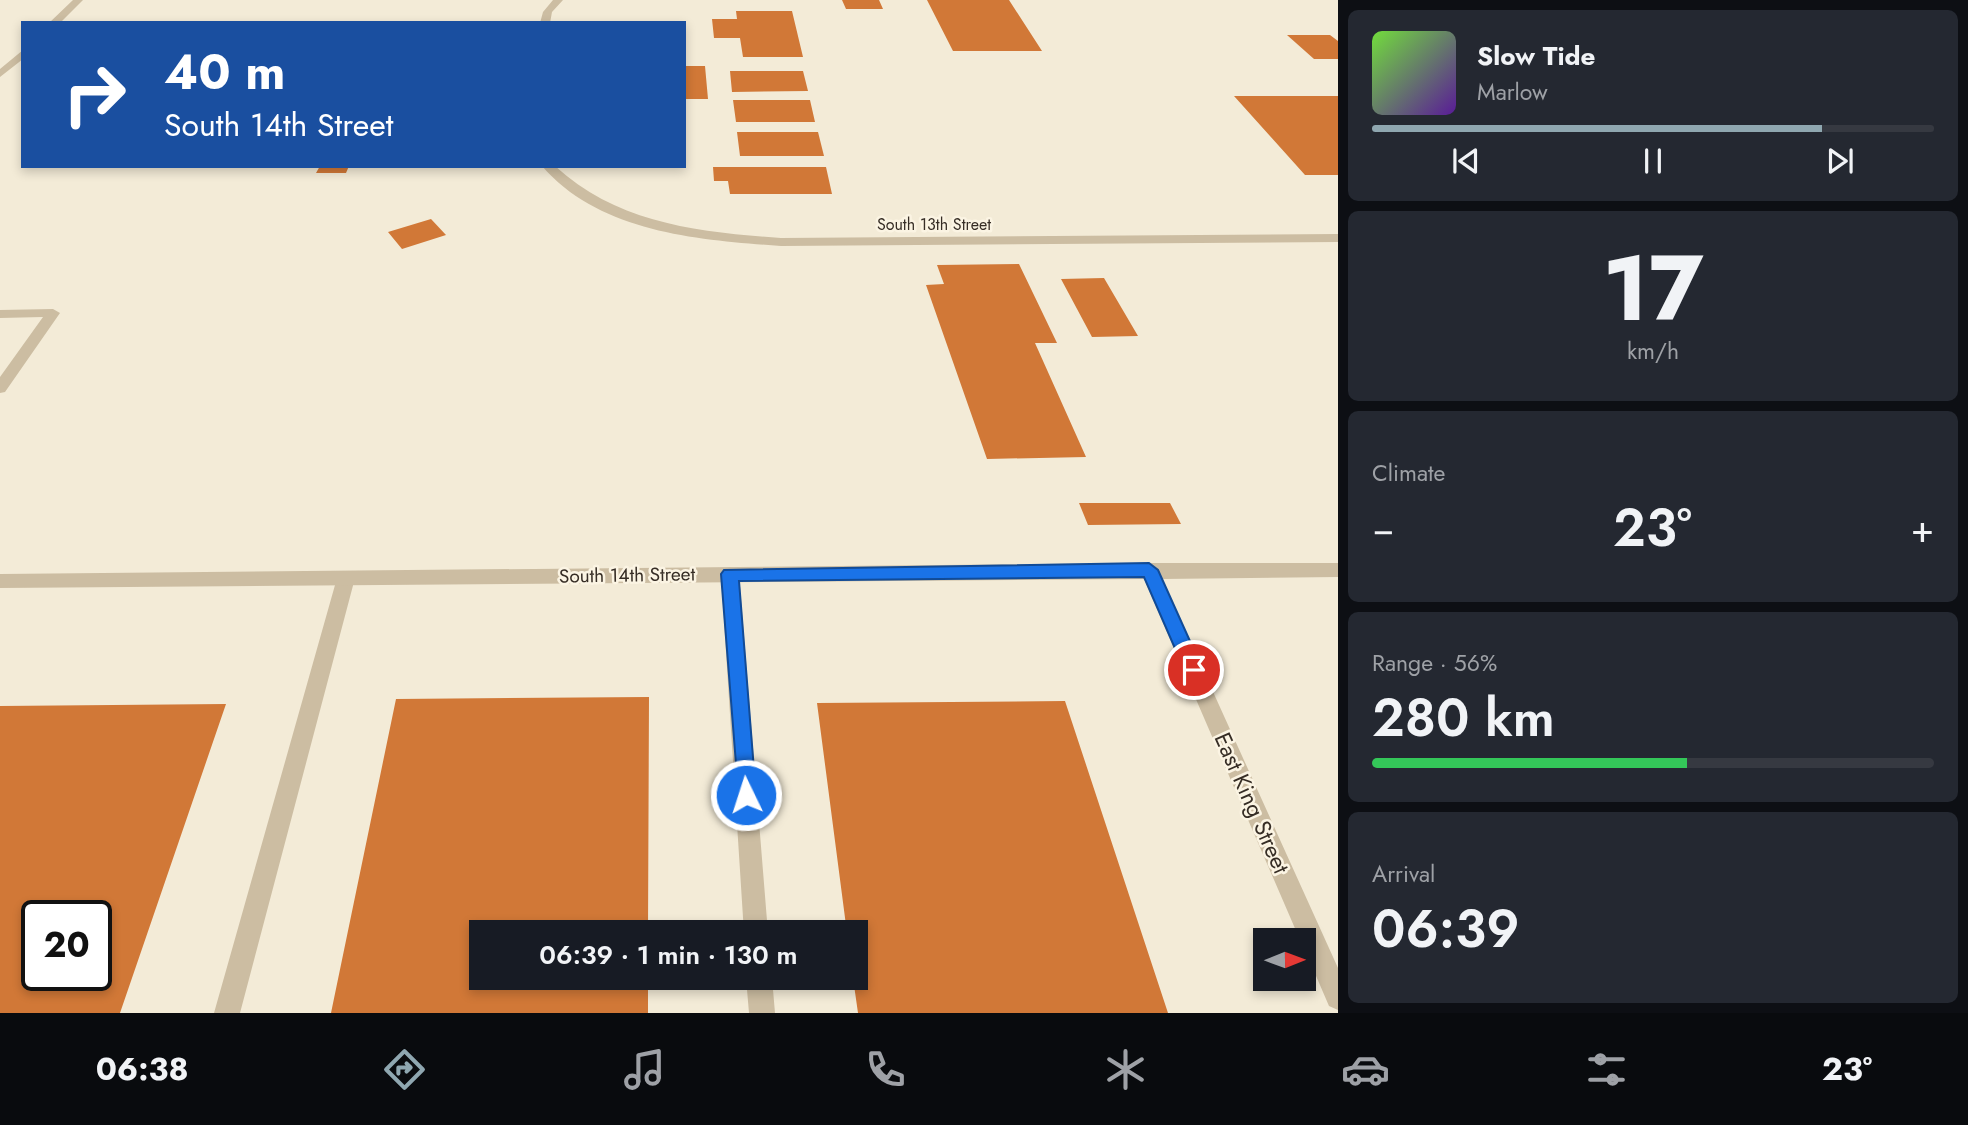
<!DOCTYPE html>
<meta charset="utf-8">
<style>
:root{--surface:#171b24;--page:#242831;--text:#f1f3f6;--muted:#9ea1a6;--line:#363941;--accent:#8fa7b0}
body{margin:0;font-family:Jost,sans-serif;background:var(--page);color:var(--text);height:100vh;display:flex;flex-direction:column;font-size:26px;white-space:nowrap}
*{box-sizing:border-box;margin:0}
p{font-size:23px;color:var(--muted)}
.icon{flex:none;width:38px;height:38px;fill:none;stroke:currentColor;stroke-width:2;stroke-linecap:round;stroke-linejoin:round}
.map{position:relative;flex:1;overflow:hidden}
.side{display:flex;flex-direction:column;gap:10px;padding:10px;background:#0d0f14;width:630px}
.side>*{flex:none}
.hud{position:absolute;left:21px;top:21px;width:665px;height:147px;border-radius:0px;box-shadow:0 4px 10px #0003;background:#1a4fa0;color:#fff;overflow:hidden}
.needle{width:46px;rotate:89deg}
.fabs{position:absolute;left:1253px;top:928px;display:grid;gap:14px}
.fabs a{display:grid;place-items:center;width:63px;height:63px;border-radius:0px;background:var(--surface);box-shadow:0 4px 10px #0003;font-size:35px}
.speed{position:absolute;left:21px;top:900px;display:flex;gap:14px;font-size:35px;font-weight:700;text-align:center}
.speed>*{display:grid;place-content:center;width:91px;height:91px;border-radius:50%;background:var(--surface);box-shadow:0 4px 10px #0003;line-height:1}
.speed .limit{border:4px solid #111;border-radius:10px;background:#fff;color:#111}
.pin{position:absolute;display:grid;place-items:center;width:60px;height:60px;color:#fff;margin:-30px;border:4px solid #fff;border-radius:50%;box-shadow:0 2px 7px #0007}
.me{position:absolute;width:77px;margin:-38px;rotate:356deg;stroke-linejoin:round;filter:drop-shadow(0 0 5px #0008)}
.turn{display:flex;align-items:center;gap:24px;height:147px;padding:0 28px;font-size:32px}
.turn .icon{width:91px;height:91px;stroke-width:2.5}
.turn b{display:block;font-size:49px;line-height:60px}
.big{font-size:52px;font-weight:600;line-height:1.1}
.side .card{flex:1;display:flex;flex-direction:column;justify-content:center;gap:10px;min-width:0;padding:0 24px;border-radius:10px;background:var(--page)}
.side .dial{align-items:center;gap:0}
.dial b{font-size:91px;line-height:1}
.song{display:flex;align-items:center;gap:21px}
.cover{width:84px;height:84px;border-radius:10px;background:linear-gradient(135deg,hsl(100 70% 55%),hsl(270 70% 35%))}
.played{height:7px;border-radius:4px;background:linear-gradient(90deg,var(--accent) 80%,var(--line) 80%)}
.keys{display:flex;justify-content:space-around;direction:ltr}
.heat{display:flex;justify-content:space-between;align-items:center;font-size:38px;direction:ltr}
.charge{height:10px;border-radius:5px;background:linear-gradient(90deg,#34c759 56%,var(--line) 0)}
.trip{position:absolute;left:469px;top:920px;width:399px;height:70px;border-radius:0px;background:var(--surface);box-shadow:0 4px 10px #0003;font-weight:600;line-height:70px;text-align:center}
.tab-bar{display:flex;height:112px;justify-content:space-around;align-items:center;background:#090b0e;color:var(--muted)}
.tab-bar .icon{width:49px;height:49px}
.tab-bar .current{color:var(--accent)}
.tab-bar b{font-size:32px;color:var(--text)}
main{display:flex;flex:1;min-height:0}
.map>svg:first-child{display:block}
</style>
<main>
<div class="map">
<svg width="1338" height="1013" viewBox="0 0 1338 1013">
<rect width="100%" height="100%" fill="#f3ebd7"/>
<path fill="#d17837" fill-rule="evenodd" d="M842 0H879L883 9H846Z
M927 0H1009L1042 51H953Z
M736 11H792L803 57H743L740 38H714L712 19H737Z
M1287 35H1330L1338 41V59H1314Z
M684 66H705L708 99H684Z
M730 71H803L808 91 732 92Z
M1234 96H1338V175H1305Z
M733 100H810L815 122H736Z
M737 132H818L824 156H740Z
M320 166H349L346 173H316Z
M713 167H826L832 194H730L728 181H714Z
M431 219 446 235 402 249 388 232Z
M1019 264 1057 343H1035L1086 457 987 459 926 285 944 284 937 265Z
M1104 278 1138 336 1092 337 1061 279Z
M1079 503H1170L1181 524 1088 525Z
M649 697 648 933H481V978H648V1013H331L396 699Z
M1065 701 1168 1013H858L853 978 856 933H847L817 703Z
M226 704 120 1013H0V706ZM37 915H96V975H37Z"/>
<g fill="none" stroke-linecap="round" stroke-linejoin="round">
<path fill="#ccbda2" fill-rule="evenodd" d="M73 0H83L60 23H49Z
M23 50V59L0 77V69Z
M53 309 60 313 5 392 0 393V377L43 317 0 318V310Z
M730 567 737 569 739 574 768 933H744L721 574 723 569Z
M346 571 353 573 355 578 240 1013H214L337 578 339 573Z
M746 978H772L775 1013H749Z"/>
<path fill="#ccbda2" fill-rule="evenodd" d="M553 0H563L552 12 550 23H540L543 12Z
M542 166H555C618 224 699 232 781 238L1338 234V242L781 246C699 240 600 233 542 166Z
M1149 563H1338V577L1162 579 1338 968V1010L1329 1006 1304 948V940H1300L1144 579 0 588V574Z"/>
</g>
<path fill="#1a73e8" stroke="#114b97" stroke-width="2" d="M1149 563 1158 570 1203 670 1200 676H1187L1144 577 739 581 756 795 753 802 746 804 739 802 721 574 724 570Z"/>
<g text-anchor="middle" dominant-baseline="central" stroke-width="5" stroke-linejoin="round" paint-order="stroke">
<g font-size="16" fill="#362d25" stroke="#fbf4e3">
<text x="934" y="224">South 13th Street</text>
</g>
<g font-size="19" fill="#362d25" stroke="#fbf4e3">
<text transform="translate(627 575) rotate(-1)">South 14th Street</text>
</g>
<g font-size="23" fill="#362d25" stroke="#fbf4e3">
<text transform="translate(1252 803) rotate(66)">East King Street</text>
</g>
</g>
</svg>
<div class="fabs">
<a><svg class="needle" viewBox="-14 -14 28 28"><path d="M0-13l5 13h-10z" fill="#e53935"/><path d="M0 13l5-13h-10z" fill="#9ea1a6"/></svg></a>
</div>
<div class="speed"><div class="limit">20</div></div>
<div class="pin" style="left:1194px;top:670px;background:#d93025"><svg class="icon" aria-label="arrive" viewBox="0 0 24 24"><path d="M6 21V4h12l-3 4 3 4H6"/></svg></div>
<svg class="me" style="left:746px;top:795px" viewBox="-20 -20 40 40"><circle r="17" fill="#1a73e8" stroke="#fff" stroke-width="3"/><path d="M0-11L8 9 0 5-8 9z" fill="#fff"/></svg>
<div class="trip">06:39 · 1 min · 130 m</div>
<div class="hud">
<div class="turn"><svg class="icon" aria-label="right" viewBox="0 0 24 24"><path d="M7 20v-9h11M14 6l5 5-5 5"/></svg><div><b>40 m</b>South 14th Street</div></div>
</div>
</div>
<section class="side">
<div class="card">
<div class="song"><i class="cover"></i><div><b>Slow Tide</b><p>Marlow</p></div></div>
<div class="played"></div>
<div class="keys"><svg class="icon" aria-label="previous" viewBox="0 0 24 24"><path d="M18 5L8 12l10 7zM5 5v14"/></svg><svg class="icon" aria-label="pause" viewBox="0 0 24 24"><path d="M8 5v14M16 5v14"/></svg><svg class="icon" aria-label="next" viewBox="0 0 24 24"><path d="M6 5l10 7-10 7zM19 5v14"/></svg></div>
</div>
<div class="card dial"><b>17</b><p>km/h</p></div>
<div class="card"><p>Climate</p>
<div class="heat"><a>−</a><b class="big">23°</b><a>+</a></div>
</div>
<div class="card"><p>Range · 56%</p><b class="big">280 km</b><div class="charge"></div></div>
<div class="card"><p>Arrival</p><b class="big">06:39</b></div>
</section>
</main>
<nav class="tab-bar">
<b>06:38</b>
<svg class="icon current" aria-label="directions" viewBox="0 0 24 24"><path d="M12 3l9 9-9 9-9-9zM9 14v-3h6M13 9l2 2-2 2"/></svg>
<svg class="icon" aria-label="music" viewBox="0 0 24 24"><path d="M9 18V5l10-2v13"/><circle cx="6" cy="18" r="3"/><circle cx="16" cy="16" r="3"/></svg>
<svg class="icon" aria-label="phone" viewBox="0 0 24 24"><path d="M5 4h4l2 5-3 2q2 4 5 5l2-3 5 2v4C11 20 4 13 5 4z"/></svg>
<svg class="icon" aria-label="climate" viewBox="0 0 24 24"><path d="M12 3v18M4 7l16 10M4 17L20 7"/></svg>
<svg class="icon" aria-label="car" viewBox="0 0 24 24"><path d="M5 17H2v-5l4-1 3-4h7l3 4 3 1v5h-3M9 17h6M6 11h13"/><circle cx="7" cy="17" r="2"/><circle cx="17" cy="17" r="2"/></svg>
<svg class="icon" aria-label="filters" viewBox="0 0 24 24"><path d="M4 7h16M4 17h16"/><circle cx="9" cy="7" r="2"/><circle cx="15" cy="17" r="2"/></svg>
<b>23°</b>
</nav>
